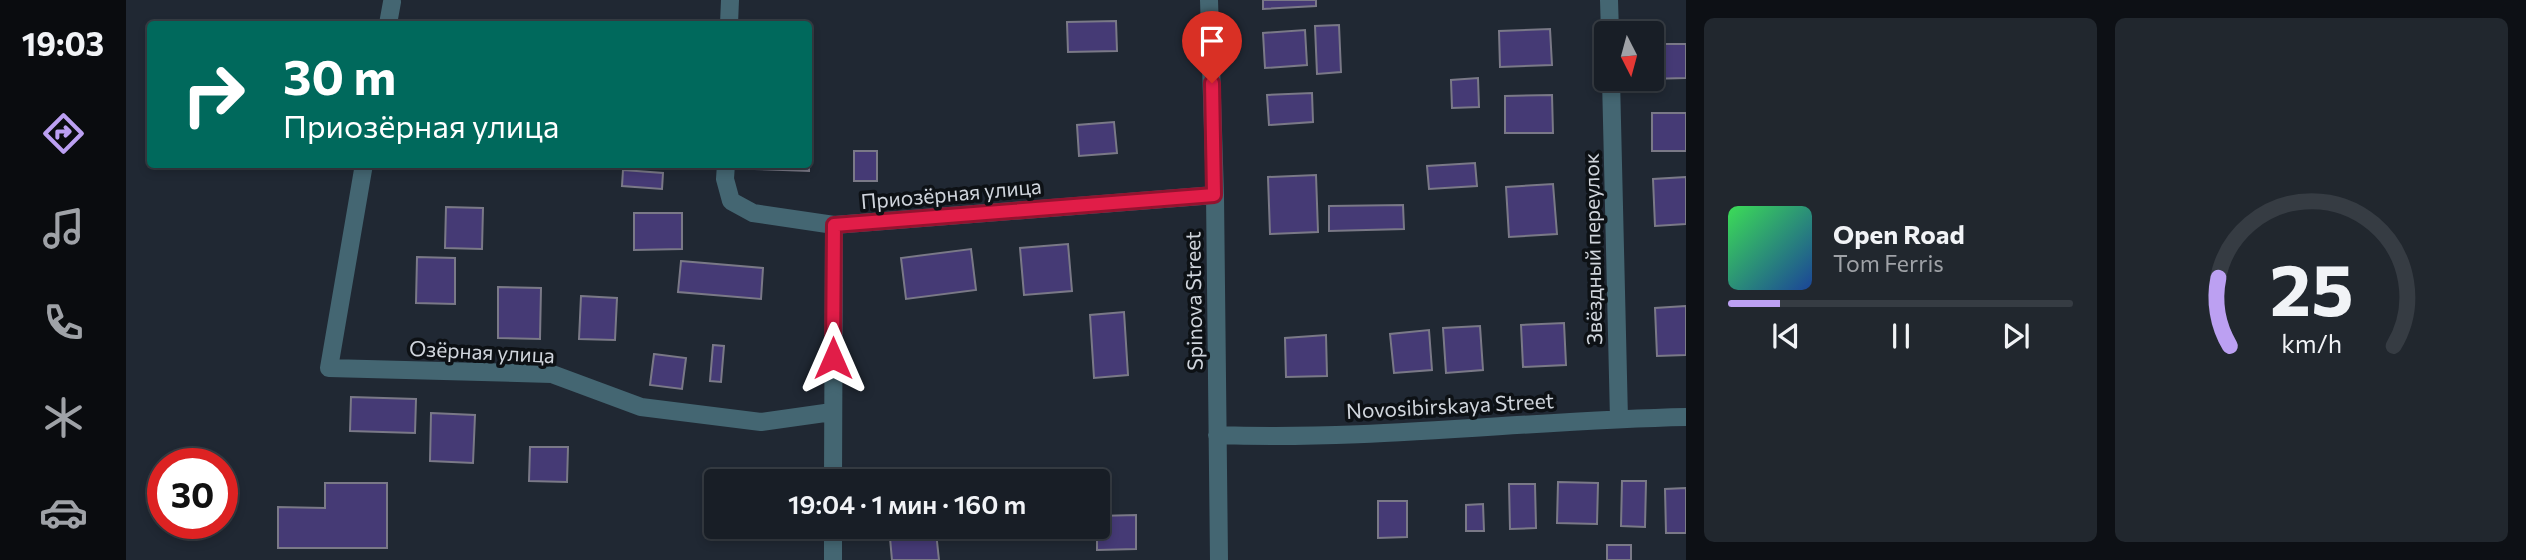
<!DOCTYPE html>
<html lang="ru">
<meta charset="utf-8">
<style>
:root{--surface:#181e26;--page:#21272e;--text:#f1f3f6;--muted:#9fa2a7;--line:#363c43;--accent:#bca0f2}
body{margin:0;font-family:Commissioner,sans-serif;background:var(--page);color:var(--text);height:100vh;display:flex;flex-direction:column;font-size:26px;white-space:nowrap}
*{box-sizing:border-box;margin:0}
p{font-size:23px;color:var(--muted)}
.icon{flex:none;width:38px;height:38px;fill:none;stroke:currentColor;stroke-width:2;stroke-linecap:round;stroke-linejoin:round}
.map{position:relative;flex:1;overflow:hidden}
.sheet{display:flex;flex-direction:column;gap:18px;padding:18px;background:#0d1015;width:840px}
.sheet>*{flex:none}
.hud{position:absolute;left:21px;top:21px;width:665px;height:147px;border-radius:7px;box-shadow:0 4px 10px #0003,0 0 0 2px var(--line);background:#00695c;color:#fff;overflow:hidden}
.needle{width:46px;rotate:174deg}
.buttons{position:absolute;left:1468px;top:21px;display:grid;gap:14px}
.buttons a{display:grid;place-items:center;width:70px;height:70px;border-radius:7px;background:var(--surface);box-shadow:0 4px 10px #0003,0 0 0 2px var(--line);font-size:35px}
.speed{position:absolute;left:21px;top:448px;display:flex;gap:14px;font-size:35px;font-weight:700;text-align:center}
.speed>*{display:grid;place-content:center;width:91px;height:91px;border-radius:50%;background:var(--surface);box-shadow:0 4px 10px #0003,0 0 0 2px var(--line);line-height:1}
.speed .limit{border:10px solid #d22;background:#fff;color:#111}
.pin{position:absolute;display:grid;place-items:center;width:60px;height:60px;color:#fff;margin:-72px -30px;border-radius:50% 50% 50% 0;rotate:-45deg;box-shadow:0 0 7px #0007}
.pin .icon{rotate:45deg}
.me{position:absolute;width:77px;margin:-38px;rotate:0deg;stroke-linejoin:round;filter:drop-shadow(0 0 5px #0008)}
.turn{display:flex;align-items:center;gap:24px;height:147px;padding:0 21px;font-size:32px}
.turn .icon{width:91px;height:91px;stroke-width:2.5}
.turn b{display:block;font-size:49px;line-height:60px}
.sheet .card{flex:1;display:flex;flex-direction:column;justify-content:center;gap:10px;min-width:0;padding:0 24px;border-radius:10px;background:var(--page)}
.sheet .dial{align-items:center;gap:0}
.dial svg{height:182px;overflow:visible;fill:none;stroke:var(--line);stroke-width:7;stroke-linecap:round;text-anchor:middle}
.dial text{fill:var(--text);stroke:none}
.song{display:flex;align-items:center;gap:21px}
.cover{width:84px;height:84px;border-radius:10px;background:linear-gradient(135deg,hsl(130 70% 55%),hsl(220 70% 35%))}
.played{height:7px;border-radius:4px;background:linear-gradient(90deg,var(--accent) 15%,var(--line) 15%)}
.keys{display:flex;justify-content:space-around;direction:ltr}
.sheet .tiles{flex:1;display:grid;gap:18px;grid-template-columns:repeat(2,1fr)}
.trip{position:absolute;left:578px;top:469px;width:406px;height:70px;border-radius:7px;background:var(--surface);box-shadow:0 4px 10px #0003,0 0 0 2px var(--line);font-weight:600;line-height:70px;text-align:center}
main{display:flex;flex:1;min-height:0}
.tab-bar{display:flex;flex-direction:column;width:126px;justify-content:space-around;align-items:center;background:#0a0c0f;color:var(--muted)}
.tab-bar .icon{width:49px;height:49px}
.tab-bar .selected{color:var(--accent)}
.tab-bar b{font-size:32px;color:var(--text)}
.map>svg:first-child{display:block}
</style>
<main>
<nav class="tab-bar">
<b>19:03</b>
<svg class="icon selected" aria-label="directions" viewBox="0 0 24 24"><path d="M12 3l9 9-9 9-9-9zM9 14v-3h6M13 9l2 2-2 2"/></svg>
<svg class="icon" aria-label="music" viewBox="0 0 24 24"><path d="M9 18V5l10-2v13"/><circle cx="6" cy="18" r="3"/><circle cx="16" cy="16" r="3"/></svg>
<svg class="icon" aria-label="phone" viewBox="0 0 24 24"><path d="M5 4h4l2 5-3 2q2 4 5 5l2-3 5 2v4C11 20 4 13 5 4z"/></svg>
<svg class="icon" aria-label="climate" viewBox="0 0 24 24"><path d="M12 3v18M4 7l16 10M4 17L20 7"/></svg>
<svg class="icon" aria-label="car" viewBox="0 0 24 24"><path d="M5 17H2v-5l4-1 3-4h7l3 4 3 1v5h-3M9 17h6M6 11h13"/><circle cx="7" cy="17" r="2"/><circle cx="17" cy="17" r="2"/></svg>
</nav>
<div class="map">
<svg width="1560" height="560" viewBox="0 0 1560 560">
<rect width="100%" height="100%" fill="#202833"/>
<path fill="#453a75" stroke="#7a7987" stroke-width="2" d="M1137 0H1190V6L1137 9Z
M990 21 991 51 942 52 941 22Z
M1213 25 1215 72 1191 74 1189 26Z
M1424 29 1426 65 1374 67 1373 31Z
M1179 30 1181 65 1139 68 1137 33Z
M1526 44H1560V78L1521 79H1526Z
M1352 78 1353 107 1326 108 1325 80Z
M1186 93 1187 122 1143 125 1141 95Z
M1426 95 1427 133H1379V96Z
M1526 113H1560V151H1526Z
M988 122 991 153 953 156 951 125Z
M682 135 683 171 629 169 630 164H682Z
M728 151H751V181H728Z
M1349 163 1351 186 1303 189 1301 166Z
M497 170 537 173 536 189 496 186Z
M1190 175 1192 232 1144 234 1142 177Z
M1560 177V224L1529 226 1527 179Z
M1427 184 1431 234 1383 237 1380 187Z
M1277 205 1278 229 1203 231V206Z
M320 207 357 208 356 249 319 248Z
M508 213H556V249L508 250Z
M942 244 946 291 898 295 894 248Z
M845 249 850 290 780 299 775 258Z
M291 257 329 258V304L290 303Z
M555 261 637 268 635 299 552 292Z
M372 287 415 288 414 339 372 338Z
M455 296 491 298 489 340 453 339Z
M1560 306V355L1531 356 1529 308Z
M998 312 1002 375 968 378 964 315Z
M1438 323 1440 365 1397 367 1395 325Z
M1354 326 1357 370 1320 373 1317 328Z
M1303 330 1306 370 1268 373 1264 334Z
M1200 335 1201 376 1160 377 1159 338Z
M587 345 598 346 595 382 584 381Z
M528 354 560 358 556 389 524 385Z
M225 397 290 399 289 433 224 431Z
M305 413 349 415 347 463 304 461Z
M404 447H442L441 482 403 481Z
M1496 481H1520L1519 527 1495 526Z
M1432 482 1472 483 1471 524 1431 523Z
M199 483H261V548H152V507L199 508Z
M1383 484H1409L1410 528 1384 529Z
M1560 488V533H1540L1539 489Z
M1252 501H1281V537L1252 538Z
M1357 504 1358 531H1340V505Z
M1010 515V549L971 550V516Z
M810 532 813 560H766L764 538Z
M1481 545H1505V560H1481Z"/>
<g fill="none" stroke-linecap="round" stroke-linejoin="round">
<path stroke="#446672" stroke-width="18" d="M1083 0 1089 195 1093 560
M1483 0 1484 33
M262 24 266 2
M603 24 604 0
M1485 79 1493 419
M238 164 203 368 426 374 515 407 635 422 706 412
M600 164 599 179 605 201 627 213 708 225 1089 195
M1091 435C1247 441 1404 420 1560 417
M707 481 708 225
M707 527V560"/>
</g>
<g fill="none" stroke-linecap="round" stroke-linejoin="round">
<g stroke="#92132f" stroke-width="18">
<path id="route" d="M707 358 708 225 1088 195 1086 83"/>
</g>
<use href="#route" stroke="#e11d48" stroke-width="12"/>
</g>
<g text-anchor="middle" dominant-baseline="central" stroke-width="7" stroke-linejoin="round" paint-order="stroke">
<g font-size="21" fill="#d0d5dc" stroke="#0d1115">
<text transform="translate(825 193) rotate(-5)">Приозёрная улица</text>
<text transform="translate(1466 249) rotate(-91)">Звёздный переулок</text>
<text transform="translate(1067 301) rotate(-91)">Spinova Street</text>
<text transform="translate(356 351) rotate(3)">Озёрная улица</text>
<text transform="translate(1324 405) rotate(-3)">Novosibirskaya Street</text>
</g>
</g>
</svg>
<div class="buttons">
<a><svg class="needle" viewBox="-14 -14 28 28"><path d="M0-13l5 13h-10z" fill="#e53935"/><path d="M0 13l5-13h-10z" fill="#9fa2a7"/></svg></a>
</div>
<div class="speed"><div class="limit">30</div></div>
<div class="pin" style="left:1086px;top:83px;background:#d93025"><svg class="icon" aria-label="arrive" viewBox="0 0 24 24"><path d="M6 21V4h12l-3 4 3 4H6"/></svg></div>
<svg class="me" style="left:707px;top:358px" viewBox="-20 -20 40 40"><path d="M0-17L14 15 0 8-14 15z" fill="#e11d48" stroke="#fff" stroke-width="4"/></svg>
<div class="trip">19:04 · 1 мин · 160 m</div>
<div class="hud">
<div class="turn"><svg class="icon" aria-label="right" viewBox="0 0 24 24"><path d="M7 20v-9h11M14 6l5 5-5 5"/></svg><div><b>30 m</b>Приозёрная улица</div></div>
</div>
</div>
<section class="sheet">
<div class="tiles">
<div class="card">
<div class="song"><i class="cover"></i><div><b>Open Road</b><p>Tom Ferris</p></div></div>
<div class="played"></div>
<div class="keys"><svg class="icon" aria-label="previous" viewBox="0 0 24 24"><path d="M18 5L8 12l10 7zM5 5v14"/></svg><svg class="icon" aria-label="pause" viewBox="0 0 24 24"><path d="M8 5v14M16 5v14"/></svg><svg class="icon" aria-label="next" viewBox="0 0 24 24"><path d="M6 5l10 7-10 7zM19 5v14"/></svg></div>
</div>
<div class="card dial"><svg viewBox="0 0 100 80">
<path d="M14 69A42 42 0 1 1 86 69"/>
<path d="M14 69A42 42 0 0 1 9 39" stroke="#bca0f2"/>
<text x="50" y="56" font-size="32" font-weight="700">25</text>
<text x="50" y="72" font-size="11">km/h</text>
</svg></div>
</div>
</section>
</main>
